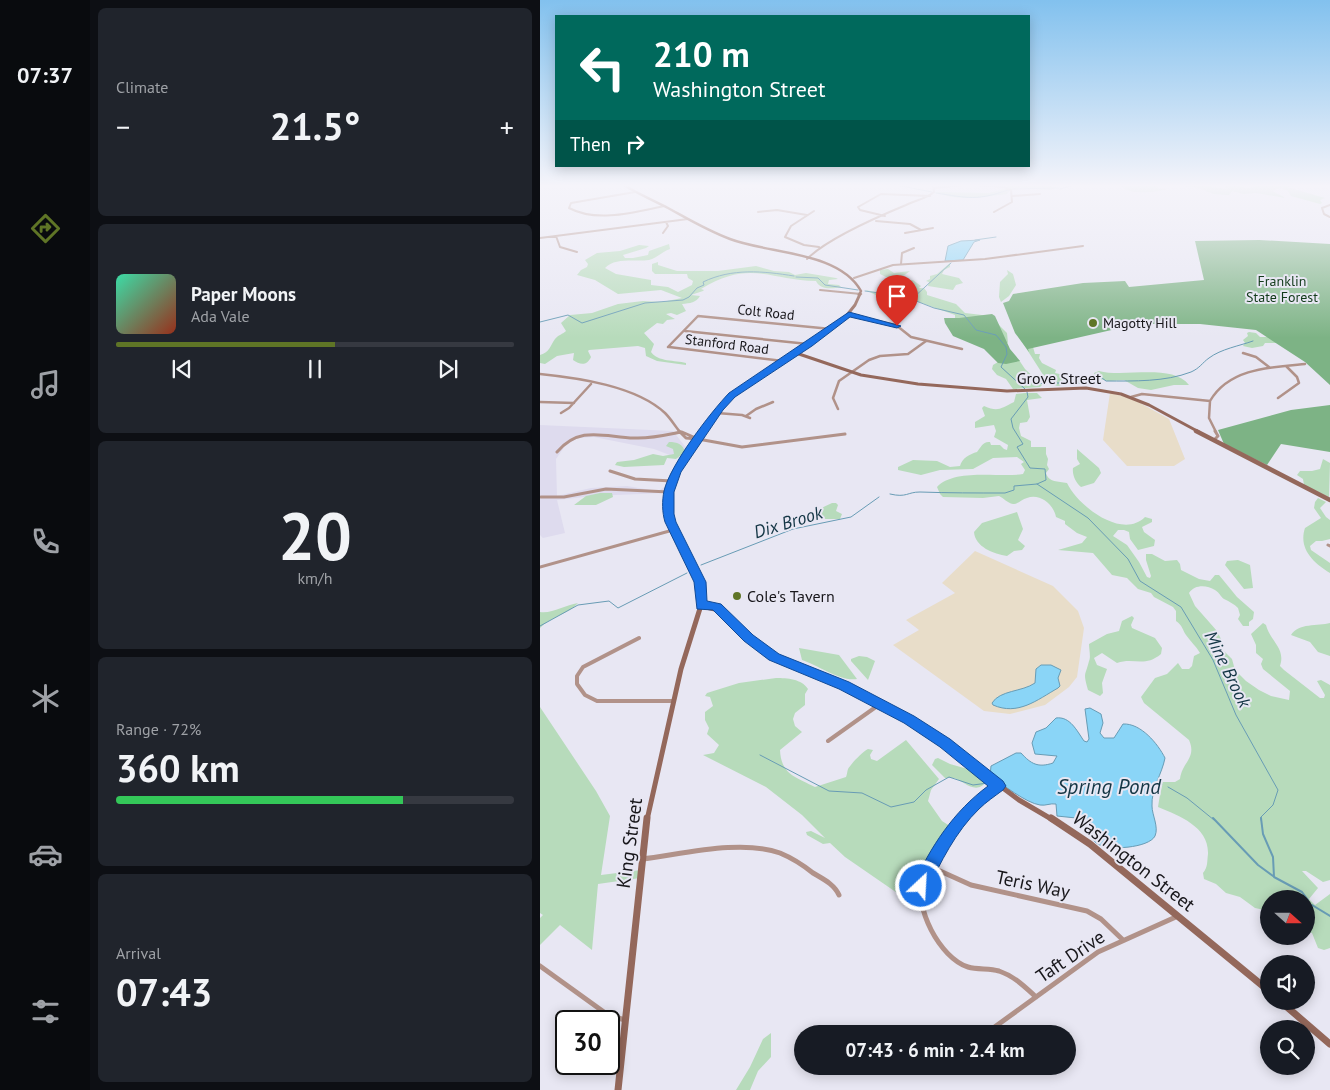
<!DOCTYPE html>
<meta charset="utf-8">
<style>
:root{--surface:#171b24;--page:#20242c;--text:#f1f3f6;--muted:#9ea1a6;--line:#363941;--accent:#5f7526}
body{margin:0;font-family:"PT Sans",sans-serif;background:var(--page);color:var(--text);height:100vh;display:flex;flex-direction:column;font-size:19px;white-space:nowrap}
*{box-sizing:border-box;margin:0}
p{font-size:16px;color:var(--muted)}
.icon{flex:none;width:28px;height:28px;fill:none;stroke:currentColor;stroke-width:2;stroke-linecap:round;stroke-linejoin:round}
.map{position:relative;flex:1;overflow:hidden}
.side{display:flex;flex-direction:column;gap:8px;padding:8px;background:#0d0f14;width:450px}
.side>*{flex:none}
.top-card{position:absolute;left:15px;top:15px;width:475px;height:152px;border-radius:0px;box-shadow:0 2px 12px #0003;background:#00695c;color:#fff;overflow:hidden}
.needle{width:32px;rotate:111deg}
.tools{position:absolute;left:720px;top:890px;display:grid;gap:10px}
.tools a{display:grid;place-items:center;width:55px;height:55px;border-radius:50%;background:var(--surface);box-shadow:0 2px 12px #0003;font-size:25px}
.speed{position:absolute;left:15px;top:1010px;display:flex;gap:10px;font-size:25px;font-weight:700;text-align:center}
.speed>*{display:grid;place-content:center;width:65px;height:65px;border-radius:50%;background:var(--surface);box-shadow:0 2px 12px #0003;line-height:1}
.speed .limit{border:2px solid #111;border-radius:8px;background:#fff;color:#111}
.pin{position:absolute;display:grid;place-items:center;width:42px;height:42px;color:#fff;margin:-51px -21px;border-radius:50% 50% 50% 0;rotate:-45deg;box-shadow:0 0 5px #0007}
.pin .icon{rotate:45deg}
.me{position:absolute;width:55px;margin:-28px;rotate:25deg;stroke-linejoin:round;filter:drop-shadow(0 0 4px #0008)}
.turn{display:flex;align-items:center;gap:18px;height:105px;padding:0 15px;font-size:22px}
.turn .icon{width:65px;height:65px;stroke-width:2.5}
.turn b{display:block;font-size:35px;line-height:42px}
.then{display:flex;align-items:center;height:48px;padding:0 15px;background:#0003;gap:10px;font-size:19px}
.big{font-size:38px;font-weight:700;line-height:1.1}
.side .tile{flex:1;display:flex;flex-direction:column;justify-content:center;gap:8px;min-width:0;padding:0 18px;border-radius:8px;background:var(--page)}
.side .dial{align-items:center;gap:0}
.dial b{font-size:65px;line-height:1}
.song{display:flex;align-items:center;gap:15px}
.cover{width:60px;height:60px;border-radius:8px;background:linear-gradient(135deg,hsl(160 70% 55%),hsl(10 70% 35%))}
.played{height:5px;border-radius:2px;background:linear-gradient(90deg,var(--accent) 55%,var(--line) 55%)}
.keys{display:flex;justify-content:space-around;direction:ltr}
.heat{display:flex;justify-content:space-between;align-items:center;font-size:28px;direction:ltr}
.charge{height:8px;border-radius:4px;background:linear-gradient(90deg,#34c759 72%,var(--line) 0)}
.trip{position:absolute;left:254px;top:1025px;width:282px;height:50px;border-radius:25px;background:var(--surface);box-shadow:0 2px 12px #0003;font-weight:700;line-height:50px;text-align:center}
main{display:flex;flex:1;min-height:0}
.tab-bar{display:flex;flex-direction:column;width:90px;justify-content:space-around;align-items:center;background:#090b0e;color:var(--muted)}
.tab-bar .icon{width:35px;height:35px}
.tab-bar .active{color:var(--accent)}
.tab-bar b{font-size:22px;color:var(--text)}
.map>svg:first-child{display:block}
</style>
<main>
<nav class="tab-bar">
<b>07:37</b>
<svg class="icon active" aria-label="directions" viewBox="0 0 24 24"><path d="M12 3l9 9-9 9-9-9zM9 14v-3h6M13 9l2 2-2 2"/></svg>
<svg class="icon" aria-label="music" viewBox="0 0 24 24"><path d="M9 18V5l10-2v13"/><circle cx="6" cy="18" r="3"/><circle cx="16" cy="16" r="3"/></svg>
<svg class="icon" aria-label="phone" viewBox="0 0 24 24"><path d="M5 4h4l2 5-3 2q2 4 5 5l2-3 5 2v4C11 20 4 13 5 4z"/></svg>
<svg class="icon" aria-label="climate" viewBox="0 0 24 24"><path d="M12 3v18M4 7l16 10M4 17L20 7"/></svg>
<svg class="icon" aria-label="car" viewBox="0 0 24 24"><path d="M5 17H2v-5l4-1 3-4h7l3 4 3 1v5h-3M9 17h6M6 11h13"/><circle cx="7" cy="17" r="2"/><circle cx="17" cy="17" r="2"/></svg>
<svg class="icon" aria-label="filters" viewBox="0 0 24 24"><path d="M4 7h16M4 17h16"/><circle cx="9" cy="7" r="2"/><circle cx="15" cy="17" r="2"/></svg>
</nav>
<section class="side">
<div class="tile"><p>Climate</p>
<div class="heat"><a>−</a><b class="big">21.5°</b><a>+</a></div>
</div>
<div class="tile">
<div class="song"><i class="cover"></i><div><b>Paper Moons</b><p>Ada Vale</p></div></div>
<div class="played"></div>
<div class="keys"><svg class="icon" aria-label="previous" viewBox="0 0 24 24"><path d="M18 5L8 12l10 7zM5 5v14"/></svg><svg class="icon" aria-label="pause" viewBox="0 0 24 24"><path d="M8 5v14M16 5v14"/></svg><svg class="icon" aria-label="next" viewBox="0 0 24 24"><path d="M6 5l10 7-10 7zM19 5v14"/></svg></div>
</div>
<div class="tile dial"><b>20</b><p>km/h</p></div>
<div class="tile"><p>Range · 72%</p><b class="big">360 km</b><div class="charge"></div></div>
<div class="tile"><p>Arrival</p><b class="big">07:43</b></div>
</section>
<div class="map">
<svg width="790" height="1090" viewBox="0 0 790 1090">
<rect width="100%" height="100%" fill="#e8e7f3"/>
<path fill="#e8ddc9" d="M570 393 591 398 629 419 645 459 634 466H587L563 440Z
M435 551 513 586 538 611 544 628 537 677 529 687 505 705 470 714 444 711 353 645 379 630 366 620 415 593 402 583Z"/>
<path fill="#dedbee" d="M0 425 133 431 147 449 140 459 114 449 54 437 39 438 32 441 25 446 16 459 17 496 51 488 87 486 111 490H120L126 486 124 493 53 496 17 500 25 533 3 538 0 535Z"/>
<path fill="#b7dbbb" d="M503 185 516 187 511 190 479 188 469 191 467 194C441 197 420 202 395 192L449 193 468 188V186Z
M580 185H618V188L627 189C615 193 588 195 580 185Z
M634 185H658L688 189 684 187 689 185 708 188 724 185H768L747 187 785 198 780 200 782 203 780 204 751 196 748 191 740 188 732 191 746 198 716 193 704 194 692 191 689 195 674 194 658 188Z
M129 244 130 249C123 251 117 258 109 260 96 262 75 257 65 268L76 274 111 280V285L128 287 138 292 152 285 153 281 148 278 147 274H115L112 271V264L118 262V265L137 271H178L216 266 234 271 249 272 255 275 266 273 296 278 298 279 289 280 288 284 299 285 301 287C292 289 280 290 276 281 229 280 210 259 161 289L164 290 163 291 151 295 160 296C156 303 150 303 142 304L146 311 137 315 131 313 126 314 135 319 127 320 123 324 117 323 104 333 114 344 111 352C118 362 135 360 146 363V365L117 361 106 356 105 348 98 346 49 350 48 351 51 357C47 366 40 365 33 360L34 353 17 356 5 364 0 363V355C10 352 10 346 15 339 18 335 23 334 26 331L21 323 30 315 52 313 78 304 103 301 122 302 142 298 121 290 78 294 55 280 37 275 41 270 47 267 48 264 45 260 57 253 80 251 99 245 109 246 106 248 83 255 85 258H93L108 255 109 251Z
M410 263V267L404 270 402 274 419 278 423 283 416 285 413 290 388 286 389 282 386 281 390 279V276L397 274Z
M348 269 354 273 370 271 362 277V280H373L381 286 379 288H384L387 292V295L416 304 425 313 442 315 454 320 467 333 468 343 415 319V315L365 297 338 296 325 290 347 294 357 288 346 284 358 279H350L340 274V270Z
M467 270 473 274 476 285 469 296 461 302 459 297 460 282 468 274Z
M709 332 716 333 720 337H730L737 343H725L723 346 712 348 703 346 705 343 703 340 708 336 707 333Z
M477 334 493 347 495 354H500L499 358 502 363 516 370 515 373 541 379 550 385 532 383 518 386 509 384Z
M479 360 485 369 502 385 500 387 473 389 466 379 457 375 452 369 453 365 458 362Z
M559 371C584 378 632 363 649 385H634L611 390 598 388 584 380 568 381 556 378 554 373Z
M485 393H497L502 398 487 400 490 417 487 422 480 423 479 428 481 436 491 441V447H506V454L508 459 507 465 509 469 506 473C509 483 518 481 527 483 538 506 582 540 605 517L612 519V522L602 527 604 532 615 540 614 546 598 550 590 539 589 532 584 530H578L573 536 587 545 599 562 607 577 610 578 611 576 606 560V554H612L625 561 637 560 640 564 641 570 659 579 670 581 675 575H679L697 597 714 612 713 619 709 622V626H703L698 619 700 615 698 608C694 604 690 602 684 599 680 596 680 593 675 590 667 585 655 584 649 593L655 606 677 631 682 641V649L692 659 695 670 706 681 719 690 731 696 749 700 750 691 723 669 721 664 723 659 716 653V645L711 634 723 623 726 625C730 641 746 648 740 666L744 670 780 698H784L785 695 777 681 781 680 790 685V880L783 882 766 871H762L778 888 769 899 775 905 790 894V948L784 950 778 948 772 933 766 931V914L773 907 766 902V899H729V911L715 908 700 897 686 893 676 884 664 879 663 873C668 867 667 861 668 854 669 827 640 816 618 807L622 782H635L640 779C642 762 657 758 649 740L604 703 601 697 615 678 627 674 638 663 642 669H649L652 666 654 656 660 653C656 646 650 641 646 635 642 629 643 626 636 621V611L633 607 614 597 611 593 598 589 587 578 572 575 553 553 518 550 542 543 547 537 537 533 525 524V521L516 517C514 505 500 493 487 498 482 499 479 504 473 504 467 503 464 498 459 496L443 498 403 497 400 494 397 487C415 468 460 478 483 474L485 470 481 464 484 462 477 457 453 458 433 469 400 470 381 475 358 470V467L373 460 397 461 410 467 420 466C422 458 430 454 437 452 441 447 443 441 450 442L451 445H460L464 449 467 450 468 445 454 437 456 431 454 425 435 428V422L445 416 442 408 444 406C458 412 460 409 474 402L476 394Z
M129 442C137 442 143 444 145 452L136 459 127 458 124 465 84 467 75 465 77 462 94 460 113 454 123 456 134 454 133 449 126 446Z
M537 449 559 468 561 473 554 483 541 487C536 483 532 475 533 468L540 464 537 459Z
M783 459 790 463 789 497 764 485 763 479 757 475 760 471H772L780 469Z
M60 493H72L73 497 56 505H34L46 496Z
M778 498 786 502 780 508 786 517 790 520V539L782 541H776L770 546 771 550 790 563V573C774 563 758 549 765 528L781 518 774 508 775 502Z
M292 503H296L298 505 296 511 302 514 300 519H275L277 515 275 511Z
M477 512 483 529 478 540 485 546 482 550 474 551 467 556C454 554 435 547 434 532L442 523Z
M698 560 710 565 713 588 704 589 685 565 687 561Z
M38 603C29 614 10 617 0 628V612C12 614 25 605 38 603Z
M592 616 594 618 591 625 592 628 615 638 622 648 621 654C604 668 594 657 577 663L562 653 554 658 557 665 567 669 562 683 563 693 560 696 548 690C543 672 545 677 549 661 551 657 549 649 549 644L567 634 579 631 582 621Z
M790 623V656L778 652 770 642 751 635C758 623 778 626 790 623Z
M259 648 299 655 317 679C301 682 278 665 262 660Z
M319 656 327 657 335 661 328 680 311 661V659Z
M236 678C247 678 262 679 268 689L265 694V705L255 713 253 719 255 726 262 732 240 750C241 774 255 777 275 787L306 777C307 775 307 772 308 769 311 764 322 752 328 749L333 750 330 755 331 759 337 761 366 740 399 779 391 790 388 801 402 821 413 828 363 897 305 857 290 843 283 844 267 835 266 832 271 831 285 838 262 815 226 787 163 755 174 753 179 745 167 734 169 728 165 720V712L173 706 170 697 165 696 167 693 199 683Z
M0 707 56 791 70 816 61 875 101 870 100 878 58 884 52 950 20 925 0 945V918L3 915 0 913Z
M398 758 410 764 431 770 447 780C437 797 424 781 414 778 411 778 408 778 405 778L392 765 395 759Z
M231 1033V1057L218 1071 210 1090H196L210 1067 223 1039Z"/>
<path fill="#7db385" d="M719 240 790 244V385L765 362 716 330 660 324H598L488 349 489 352 475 333 463 303 469 301 473 294 543 283 585 281 589 287 664 280 655 241Z
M452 314 455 316 470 349 480 361 466 364 458 363 444 349 413 336 405 323 404 318H419Z
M790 405V452L741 444 727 465 684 444 678 430 751 410Z"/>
<path fill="#8ad5f7" stroke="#689cb5" d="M440 240 434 242 423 260 405 261 408 246 421 241Z
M501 665H511L521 670 518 678 520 686 518 688C497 700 478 716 453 705L452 703C460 690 482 692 495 683L496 669Z
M550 708 561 714 563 723 560 733 564 738H574L583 724C601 723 618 744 625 758 622 774 611 789 612 806 612 815 619 827 615 836 609 848 568 851 558 844 548 838 544 826 536 818L517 816 516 804C510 803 506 806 500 805 486 803 462 784 450 776L451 766 476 753H481C491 764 498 768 513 763L517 756 495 754 492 743 496 732 506 728 516 718C530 716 537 731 544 741L547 742 549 739 545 709Z"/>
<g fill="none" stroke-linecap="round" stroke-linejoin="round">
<path stroke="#689cb5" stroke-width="1" d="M356 185 392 192
M554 185H558
M472 189 519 188
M520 189 535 185
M396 193C429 198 436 201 468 190
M435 240 456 237
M256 277 278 278 285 285 318 290
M325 291 366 297 394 308 424 315 436 330 456 335 466 347 467 354 461 367 485 389
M372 299 411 263
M0 322 28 315 42 323 105 303 143 300 149 297 157 288 164 285 163 282C192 268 223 271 254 276
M480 383 489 381 504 384
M511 383H545L562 378 566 381C594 381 625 382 651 372 660 368 662 363 669 358 681 349 699 346 713 341
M497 484 548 518 588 559 600 581 641 607 673 660 696 715 738 790 733 805 721 817V820
M350 494C367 498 367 492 380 492 408 493 437 493 465 493L474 490V486L497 484 506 480 505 469 490 468 477 447 483 444 473 428 471 419 488 397 487 392
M161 565 253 529 311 517 339 497
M0 626 38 605 69 601 78 608 147 573
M220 755 289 791 322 793 351 807 374 802 386 790 409 777 433 785 448 783
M617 783 622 784
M628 787 647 798 674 820"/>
<path stroke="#689cb5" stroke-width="2" d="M673 818 718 865 733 876
M721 818 723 834 733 857 734 877 762 892 768 900
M772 905 790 916"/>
<path stroke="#b19289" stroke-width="2" d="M437 185 464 187 471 190 472 202 454 212
M394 188 423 185
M95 192 31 203 29 208C57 223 95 212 124 206
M472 196 500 194
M790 205 782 208 784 214 790 217
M274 211 251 226 245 237 264 245 279 247
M218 212 237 210 267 215
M345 216 320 210 318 207 341 194 390 196
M336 221 370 224 381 230
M123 233 128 226 126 222
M365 233 393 228
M16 236 20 247 37 252
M0 238 148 219
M267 259C288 238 337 217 366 205 376 200 386 199 394 192L393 185
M361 264 362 253 374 248
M314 278 353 265 445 259 543 246
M280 290 321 294"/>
<path stroke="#b19289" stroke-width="2.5" d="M318 294H321
M309 315 356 325 371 337 422 349
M145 331 268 344
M128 347 158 316 291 329
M129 347 243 361
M703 353 716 357 729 367
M0 374C39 378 96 386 125 413 131 419 135 426 140 432
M591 397 602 394 670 401 669 418 676 432
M738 398 759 383 757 377 746 366
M670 401C689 368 731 367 765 364
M0 402 34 403
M298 409 293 398 299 381 329 360 340 356 368 354 386 341
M21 413 29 408 51 384
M177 413 202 415 210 418
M206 416 216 409 233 402"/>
<path stroke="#b19289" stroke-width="3" d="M139 431 146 438 157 439
M142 432 158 439 202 447 305 434
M674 440 678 436 675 431
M17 452C40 425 64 437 94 438 110 439 126 435 141 432
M70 471 95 479 132 481
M1 497H24L66 489 129 492
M788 545 790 546
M0 567 133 530"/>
<path stroke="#b19289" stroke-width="4" d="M99 638 43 667 37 676V684L45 695 57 701H133
M288 741 340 704
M421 820 426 813 458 786"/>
<path stroke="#b19289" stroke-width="5" d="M422 818C409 837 391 857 383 879 373 907 400 958 428 967 438 970 449 968 459 971 474 976 485 987 496 997
M102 859C143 854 201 839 240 853 252 858 263 865 273 873 283 879 294 884 299 895
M389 866 431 885 547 911 561 919 583 940
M0 966 68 1015 85 1020
M445 1034 558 952 638 916"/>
<path stroke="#94685b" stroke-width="2.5" d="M84 185C98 194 113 200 128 208 148 219 168 231 190 239 229 254 299 251 321 291L319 295"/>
<path stroke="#94685b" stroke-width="3" d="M256 353 321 375 378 384 467 391 546 388 581 394 609 405 659 432
M163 432 189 398 303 320 315 305 320 294"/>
<path stroke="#94685b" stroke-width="4.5" d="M656 431 790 500
M161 604C163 587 156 574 149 560 143 548 133 534 130 522 121 485 144 458 164 431"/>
<path stroke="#94685b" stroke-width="5" d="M162 606 177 607 208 638 234 657 304 685 384 729 479 800 513 820
M162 606 179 610
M107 820 141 669 162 602"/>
<path stroke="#94685b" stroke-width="7" d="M511 818 550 844 729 991
M740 1001 790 1044
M78 1090 107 818"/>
</g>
<linearGradient id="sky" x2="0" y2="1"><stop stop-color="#82c1ee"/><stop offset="0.55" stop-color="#f5f4fa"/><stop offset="1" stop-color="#f5f4fa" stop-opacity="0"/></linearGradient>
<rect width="790" height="338" fill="url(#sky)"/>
<path fill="#1a73e8" stroke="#114b97" d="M309 312 361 326 357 328 310 317 272 346 195 397 183 410 141 472 134 492V514L136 522 166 582 167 601 181 604 213 635 239 654 309 682 374 716 410 739 463 781 466 786 463 790C455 796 446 802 439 809 416 831 400 863 387 891L381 893 375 891 373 886C390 847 414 811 448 786L400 747 364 723 299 689 229 660 204 641 173 610 157 609 154 582 125 522C122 512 122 501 124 491 130 465 170 413 189 393Z"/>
<g fill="#5f7526" stroke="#e8e7f3" stroke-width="2">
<circle cx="553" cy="323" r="5"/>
<circle cx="197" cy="596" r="5"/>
</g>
<g text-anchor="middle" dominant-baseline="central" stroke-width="4" stroke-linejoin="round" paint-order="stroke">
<g font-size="14" fill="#133b1b" stroke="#e8e7f3">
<text x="742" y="281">Franklin<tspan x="742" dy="16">State Forest</tspan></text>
</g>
<g font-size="14" fill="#18171b" stroke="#e8e7f3">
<text transform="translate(226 312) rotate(6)">Colt Road</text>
<text transform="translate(187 344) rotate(7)">Stanford Road</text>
</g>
<g font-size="14" fill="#18171b" stroke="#e8e7f3" text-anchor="start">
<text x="563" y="323">Magotty Hill</text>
</g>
<g font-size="16" fill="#18171b" stroke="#e8e7f3">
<text x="519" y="378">Grove Street</text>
</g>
<g font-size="16" fill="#18171b" stroke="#e8e7f3" text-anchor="start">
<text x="207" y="596">Cole's Tavern</text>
</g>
<g font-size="18" font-style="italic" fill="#143645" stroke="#e8e7f3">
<text transform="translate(248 522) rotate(-17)">Dix Brook</text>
<text transform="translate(688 669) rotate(64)">Mine Brook</text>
</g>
<g font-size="19" fill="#18171b" stroke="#e8e7f3">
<text transform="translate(89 843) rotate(-82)">King Street</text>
<text transform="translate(594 861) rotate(38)">Washington Street</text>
<text transform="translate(493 884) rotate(12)">Teris Way</text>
<text transform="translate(530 956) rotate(-34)">Taft Drive</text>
</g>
<g font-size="21" font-style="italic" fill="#143645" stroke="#e8e7f3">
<text x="569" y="786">Spring Pond</text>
</g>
</g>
</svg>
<div class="tools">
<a><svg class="needle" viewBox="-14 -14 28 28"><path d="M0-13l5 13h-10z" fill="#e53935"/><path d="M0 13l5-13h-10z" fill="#9ea1a6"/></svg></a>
<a><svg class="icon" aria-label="sound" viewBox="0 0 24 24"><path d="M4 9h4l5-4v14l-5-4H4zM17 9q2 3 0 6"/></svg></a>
<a><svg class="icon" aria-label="search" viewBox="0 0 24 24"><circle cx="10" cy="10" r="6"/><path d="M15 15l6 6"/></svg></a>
</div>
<div class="speed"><div class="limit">30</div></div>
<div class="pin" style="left:357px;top:326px;background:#d93025"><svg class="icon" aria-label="arrive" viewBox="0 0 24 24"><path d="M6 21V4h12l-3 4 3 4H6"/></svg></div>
<svg class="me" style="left:381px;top:886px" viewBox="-20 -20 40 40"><circle r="17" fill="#1a73e8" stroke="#fff" stroke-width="3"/><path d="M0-11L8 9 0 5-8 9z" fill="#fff"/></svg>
<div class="trip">07:43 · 6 min · 2.4 km</div>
<div class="top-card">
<div class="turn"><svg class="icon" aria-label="left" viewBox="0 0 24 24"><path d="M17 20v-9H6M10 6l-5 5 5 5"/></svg><div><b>210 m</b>Washington Street</div></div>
<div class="then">Then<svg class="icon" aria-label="right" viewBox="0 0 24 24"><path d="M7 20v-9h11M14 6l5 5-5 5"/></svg></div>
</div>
</div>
</main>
